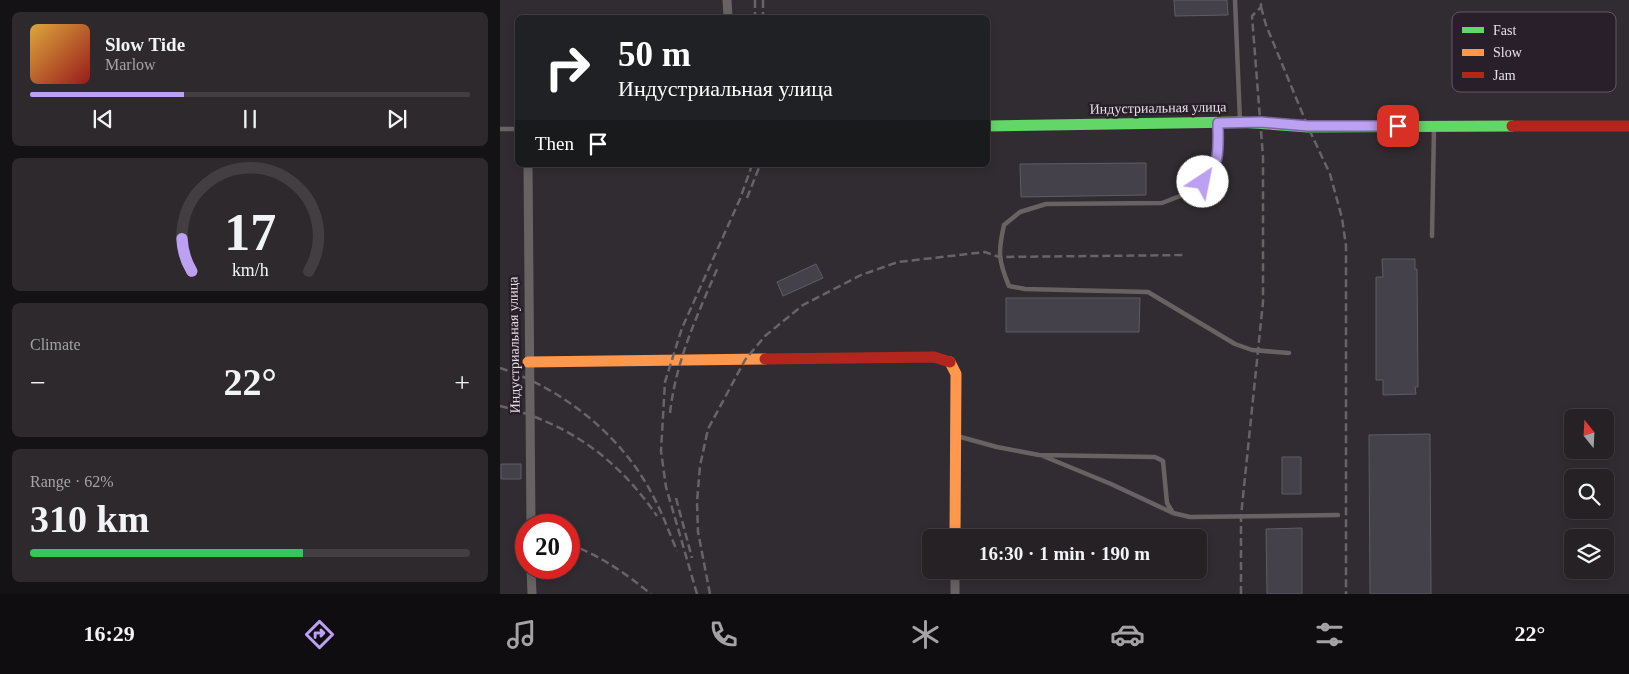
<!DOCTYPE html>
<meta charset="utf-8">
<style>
:root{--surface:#252125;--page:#2d292d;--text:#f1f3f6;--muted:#a3a3a7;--line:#423e42;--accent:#bca0f2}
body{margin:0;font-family:Georgia,serif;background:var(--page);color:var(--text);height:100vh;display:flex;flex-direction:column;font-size:19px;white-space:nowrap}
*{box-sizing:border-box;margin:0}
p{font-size:16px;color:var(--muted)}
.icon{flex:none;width:28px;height:28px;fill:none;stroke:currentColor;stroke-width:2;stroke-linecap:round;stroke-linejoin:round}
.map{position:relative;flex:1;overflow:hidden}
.drawer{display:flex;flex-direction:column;gap:12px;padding:12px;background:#141214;width:500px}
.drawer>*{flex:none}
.hud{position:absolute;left:15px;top:15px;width:475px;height:152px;border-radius:8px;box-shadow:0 2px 8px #0003,0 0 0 1px var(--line);background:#202124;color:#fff;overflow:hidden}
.needle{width:32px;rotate:342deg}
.buttons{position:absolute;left:1064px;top:409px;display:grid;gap:10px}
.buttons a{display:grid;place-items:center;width:50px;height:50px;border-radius:8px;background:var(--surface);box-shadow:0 2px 8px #0003,0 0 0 1px var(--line);font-size:25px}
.speed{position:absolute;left:15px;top:514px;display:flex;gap:10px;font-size:25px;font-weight:700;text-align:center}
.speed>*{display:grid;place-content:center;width:65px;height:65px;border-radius:50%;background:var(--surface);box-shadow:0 2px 8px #0003,0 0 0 1px var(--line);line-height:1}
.speed .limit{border:8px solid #d22;background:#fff;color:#111}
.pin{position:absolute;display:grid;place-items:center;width:42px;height:42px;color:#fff;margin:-21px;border-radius:10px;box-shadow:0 2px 8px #0006}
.me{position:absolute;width:55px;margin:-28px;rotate:34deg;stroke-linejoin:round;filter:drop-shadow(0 0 4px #0008)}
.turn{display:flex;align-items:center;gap:18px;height:105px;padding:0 20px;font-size:22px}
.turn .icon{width:65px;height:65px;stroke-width:2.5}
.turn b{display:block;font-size:35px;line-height:42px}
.then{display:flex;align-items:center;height:48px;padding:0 20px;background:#0003;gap:10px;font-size:19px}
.big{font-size:38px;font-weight:700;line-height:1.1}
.drawer .tile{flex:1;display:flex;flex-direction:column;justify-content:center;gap:8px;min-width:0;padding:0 18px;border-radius:8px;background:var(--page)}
.drawer .dial{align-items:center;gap:0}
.dial svg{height:130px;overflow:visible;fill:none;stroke:var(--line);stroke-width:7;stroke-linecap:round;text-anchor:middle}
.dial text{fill:var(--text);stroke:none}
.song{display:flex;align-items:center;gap:15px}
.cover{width:60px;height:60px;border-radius:8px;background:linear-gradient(135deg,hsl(40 70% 55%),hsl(0 70% 35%))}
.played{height:5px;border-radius:2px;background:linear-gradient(90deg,var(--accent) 35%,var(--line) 35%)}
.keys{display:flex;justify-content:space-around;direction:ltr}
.heat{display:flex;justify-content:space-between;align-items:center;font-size:28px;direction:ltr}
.charge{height:8px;border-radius:4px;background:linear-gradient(90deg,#34c759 62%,var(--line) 0)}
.trip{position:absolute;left:422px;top:529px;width:285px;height:50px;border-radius:8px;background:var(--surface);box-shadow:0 2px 8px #0003,0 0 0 1px var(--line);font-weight:700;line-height:50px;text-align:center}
.dock{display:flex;height:80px;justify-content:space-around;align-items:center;background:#0f0d0f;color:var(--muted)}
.dock .icon{width:35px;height:35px}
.dock .selected{color:var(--accent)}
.dock b{font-size:22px;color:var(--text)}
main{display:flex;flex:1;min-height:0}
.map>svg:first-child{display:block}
</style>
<main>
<section class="drawer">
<div class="tile">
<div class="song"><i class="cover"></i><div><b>Slow Tide</b><p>Marlow</p></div></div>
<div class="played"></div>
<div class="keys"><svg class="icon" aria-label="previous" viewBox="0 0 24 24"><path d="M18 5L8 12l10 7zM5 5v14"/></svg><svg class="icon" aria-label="pause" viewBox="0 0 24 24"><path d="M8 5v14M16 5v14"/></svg><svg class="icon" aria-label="next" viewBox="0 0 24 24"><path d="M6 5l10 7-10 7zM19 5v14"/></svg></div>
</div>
<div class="tile dial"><svg viewBox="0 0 100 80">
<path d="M14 69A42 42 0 1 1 86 69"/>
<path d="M14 69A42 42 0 0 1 8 49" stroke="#bca0f2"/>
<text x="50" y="56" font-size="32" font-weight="700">17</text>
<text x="50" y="72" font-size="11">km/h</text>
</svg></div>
<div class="tile"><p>Climate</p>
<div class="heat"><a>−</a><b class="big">22°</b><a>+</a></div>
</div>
<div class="tile"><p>Range · 62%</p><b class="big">310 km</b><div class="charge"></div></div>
</section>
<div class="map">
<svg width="1129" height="594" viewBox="0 0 1129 594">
<rect width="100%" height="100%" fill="#312c31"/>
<path fill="#45414b" stroke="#5f5c62" d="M674 0H727L728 15 675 16Z
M646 163V195L521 197 520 164Z
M882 259H915V269H917L918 387H915L916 394 883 395V380H876V277H883Z
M316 264 323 278 283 296 277 282Z
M506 298H640L639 332H506Z
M930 434 931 594H870L869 435Z
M782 457H801V494H782Z
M1 464H21V479H1Z
M802 528V594H767L766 529Z"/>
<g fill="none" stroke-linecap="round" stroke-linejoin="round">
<path stroke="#686263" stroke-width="4.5" d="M735 0 740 121
M718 124V156L713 174 693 191 662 203 546 204 520 212 504 225C498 252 498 260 509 286L525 289 648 292 735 344 752 350 789 353
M0 129H18
M932 236 934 128
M457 436 497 447 539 455 655 457 663 461 667 503 673 513 690 517 838 515
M543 456 611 484 673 513"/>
<path stroke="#686263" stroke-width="9" d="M227 0 228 18
M28 165 31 525
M31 568 32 594
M455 594V570"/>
<path stroke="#63d668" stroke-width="11" d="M488 126 740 122 808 127 1012 126"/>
<path stroke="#ff974d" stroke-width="11" d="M28 362 265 359
M450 362 456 374 455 538"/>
<path stroke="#b3261e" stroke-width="11" d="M1012 126H1129
M265 359 434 357 450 362"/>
<path stroke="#686367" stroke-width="2.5" stroke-dasharray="8 4" stroke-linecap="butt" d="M255 0V18
M263 0V18
M761 7 766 25 808 127 830 174 842 218 846 246V594
M247 198 260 165
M0 368C62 388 122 436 152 494 162 512 169 532 177 551
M0 406C68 423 117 458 157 516
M170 413C176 360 197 316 218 267
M176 498 192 558
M21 531 26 532
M69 544C101 556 125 573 151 594
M197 594 166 487 161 451 165 382 182 328 240 199 252 165
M210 594 198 532 197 502 200 466 208 429 245 360 265 336 303 305 361 275 398 262 485 252 499 257 686 255
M741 594V516L763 302V157L752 16 761 7V2"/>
</g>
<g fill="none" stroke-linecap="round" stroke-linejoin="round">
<g stroke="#7a689d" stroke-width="12">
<path id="route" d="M703 182C721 166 718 146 718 123L761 122 808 126H898"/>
</g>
<use href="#route" stroke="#bca0f2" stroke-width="9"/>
</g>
<g text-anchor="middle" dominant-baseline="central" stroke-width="5" stroke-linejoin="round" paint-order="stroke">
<g font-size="14" fill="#e5dfe6" stroke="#281f2a">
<text transform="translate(658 108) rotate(-1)">Индустриальная улица</text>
<text transform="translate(14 345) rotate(-91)">Индустриальная улица</text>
</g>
</g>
<rect x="952" y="12" width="164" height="80" rx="8" fill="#281f2a" stroke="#615962" stroke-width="1"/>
<rect x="962" y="27" width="22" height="6" fill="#63d668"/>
<rect x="962" y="49" width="22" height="7" fill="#ff974d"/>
<rect x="962" y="72" width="22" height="6" fill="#b3261e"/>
<g font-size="14" fill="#e5dfe6">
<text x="993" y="35">Fast</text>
<text x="993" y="57">Slow</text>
<text x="993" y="80">Jam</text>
</g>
</svg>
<div class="buttons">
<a><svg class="needle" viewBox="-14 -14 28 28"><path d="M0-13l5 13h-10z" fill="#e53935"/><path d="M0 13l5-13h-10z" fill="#a3a3a7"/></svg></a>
<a><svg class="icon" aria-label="search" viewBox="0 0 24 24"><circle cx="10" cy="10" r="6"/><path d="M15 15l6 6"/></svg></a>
<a><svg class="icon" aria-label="layers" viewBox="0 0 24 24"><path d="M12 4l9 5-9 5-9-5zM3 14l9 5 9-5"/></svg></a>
</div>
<div class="speed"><div class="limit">20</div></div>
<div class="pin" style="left:898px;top:126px;background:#d93025"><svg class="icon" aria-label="arrive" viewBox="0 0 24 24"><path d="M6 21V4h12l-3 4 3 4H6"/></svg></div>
<svg class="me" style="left:703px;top:182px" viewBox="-20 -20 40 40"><circle r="19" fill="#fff"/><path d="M0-13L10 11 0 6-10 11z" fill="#bca0f2"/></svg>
<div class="trip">16:30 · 1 min · 190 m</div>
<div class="hud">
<div class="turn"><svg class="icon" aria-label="right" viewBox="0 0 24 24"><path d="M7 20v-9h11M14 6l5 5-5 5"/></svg><div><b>50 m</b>Индустриальная улица</div></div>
<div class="then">Then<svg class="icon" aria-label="arrive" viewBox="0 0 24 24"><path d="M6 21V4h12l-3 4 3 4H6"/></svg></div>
</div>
</div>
</main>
<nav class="dock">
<b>16:29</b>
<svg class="icon selected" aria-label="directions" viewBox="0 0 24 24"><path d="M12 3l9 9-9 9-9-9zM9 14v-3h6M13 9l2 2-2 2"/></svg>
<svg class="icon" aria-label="music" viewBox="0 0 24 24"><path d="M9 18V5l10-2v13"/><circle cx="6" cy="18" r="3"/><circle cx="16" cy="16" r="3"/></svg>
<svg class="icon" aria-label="phone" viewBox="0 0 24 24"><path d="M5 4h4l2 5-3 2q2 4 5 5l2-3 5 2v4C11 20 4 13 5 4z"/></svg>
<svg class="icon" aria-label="climate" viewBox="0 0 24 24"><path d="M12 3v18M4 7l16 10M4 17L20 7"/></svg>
<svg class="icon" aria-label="car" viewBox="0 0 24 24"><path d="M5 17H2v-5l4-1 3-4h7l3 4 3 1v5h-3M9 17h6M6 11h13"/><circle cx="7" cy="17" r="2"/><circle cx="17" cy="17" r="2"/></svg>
<svg class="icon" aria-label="filters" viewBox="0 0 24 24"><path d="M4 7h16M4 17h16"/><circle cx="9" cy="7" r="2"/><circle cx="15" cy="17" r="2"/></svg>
<b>22°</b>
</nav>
